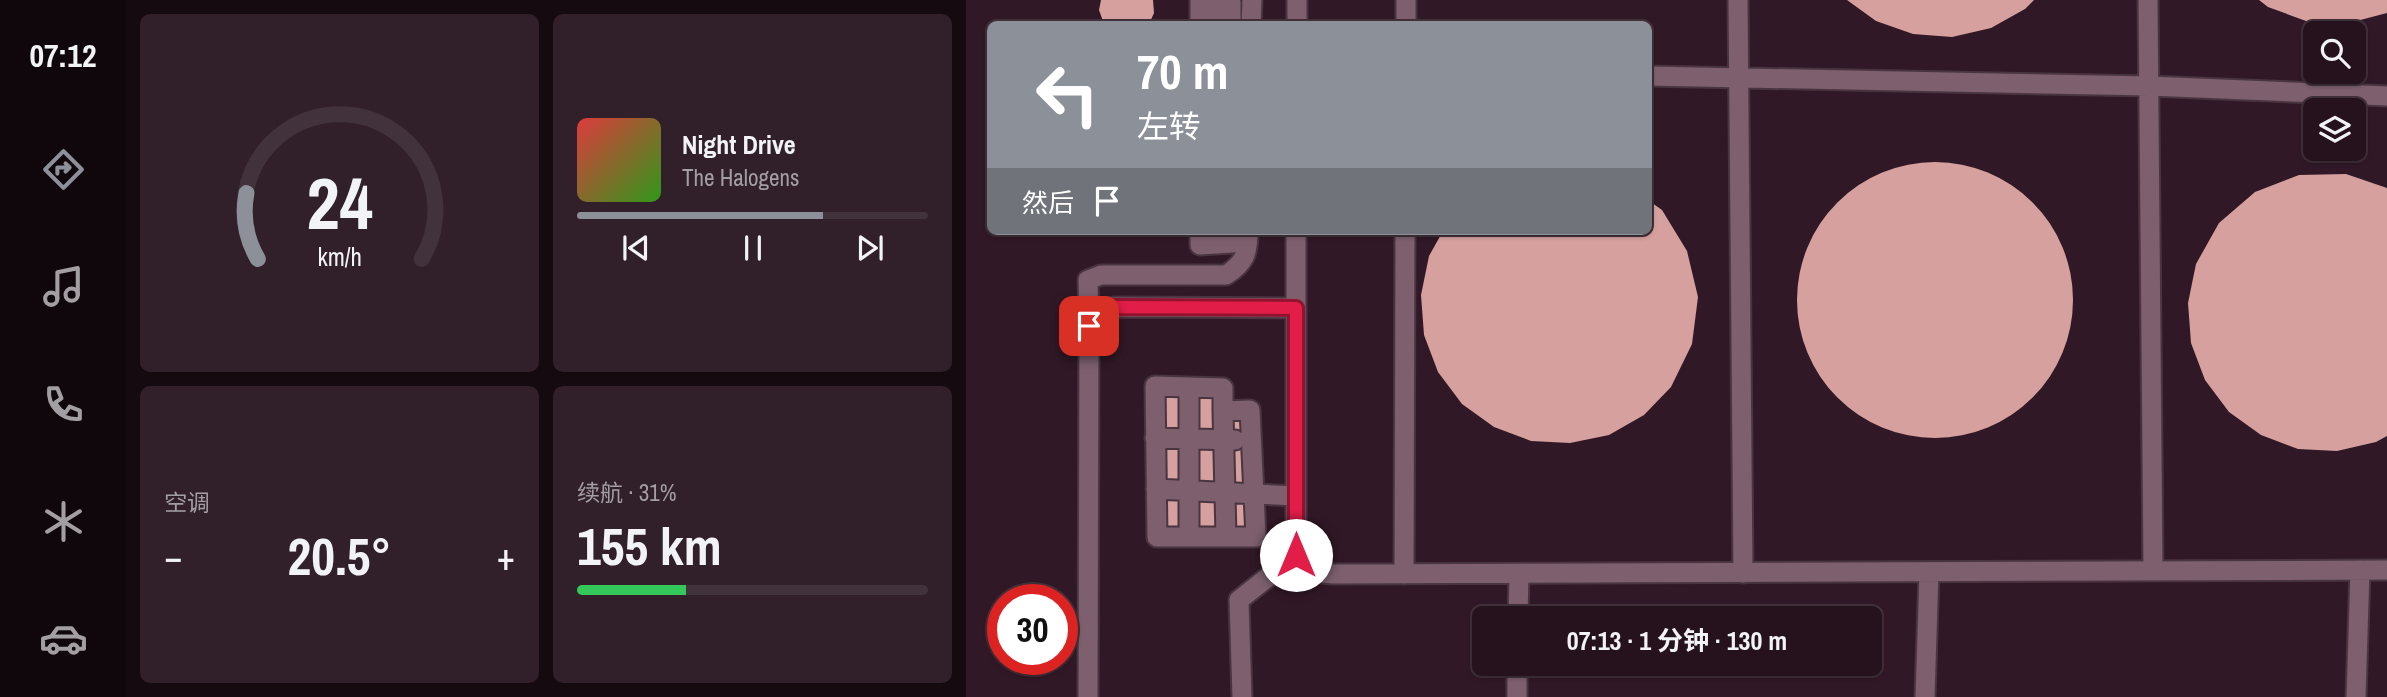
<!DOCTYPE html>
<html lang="zh">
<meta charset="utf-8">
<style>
:root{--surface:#25121c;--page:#312029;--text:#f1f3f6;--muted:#a39ea3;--line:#42323b;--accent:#8c9099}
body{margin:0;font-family:"Archivo Narrow","Noto Sans SC",sans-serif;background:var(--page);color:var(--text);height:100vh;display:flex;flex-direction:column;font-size:26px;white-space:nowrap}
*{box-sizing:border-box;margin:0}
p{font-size:23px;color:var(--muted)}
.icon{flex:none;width:38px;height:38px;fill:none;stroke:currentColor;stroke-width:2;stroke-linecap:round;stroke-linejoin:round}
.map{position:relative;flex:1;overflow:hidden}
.panel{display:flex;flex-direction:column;gap:14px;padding:14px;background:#140a0f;width:840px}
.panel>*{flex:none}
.banner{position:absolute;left:21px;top:21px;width:665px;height:214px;border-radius:10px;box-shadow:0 2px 5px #0004,0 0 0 2px var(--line);background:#8c9099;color:#fff;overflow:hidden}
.tools{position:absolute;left:1337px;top:21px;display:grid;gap:14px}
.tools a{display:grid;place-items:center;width:63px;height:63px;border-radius:10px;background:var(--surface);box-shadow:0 2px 5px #0004,0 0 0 2px var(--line);font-size:35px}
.speed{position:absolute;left:21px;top:584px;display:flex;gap:14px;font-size:35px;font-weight:700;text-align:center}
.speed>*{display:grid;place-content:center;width:91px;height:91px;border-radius:50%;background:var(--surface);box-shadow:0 2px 5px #0004,0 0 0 2px var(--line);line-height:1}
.speed .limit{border:10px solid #d22;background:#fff;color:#111}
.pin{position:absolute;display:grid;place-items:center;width:60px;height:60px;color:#fff;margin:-30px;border-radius:14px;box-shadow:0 4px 10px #0006}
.me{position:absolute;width:77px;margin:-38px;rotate:0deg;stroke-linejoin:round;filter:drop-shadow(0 0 5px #0008)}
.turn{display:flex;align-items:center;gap:24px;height:147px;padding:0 35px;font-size:32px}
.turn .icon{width:91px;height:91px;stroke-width:2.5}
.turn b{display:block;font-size:49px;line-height:60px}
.then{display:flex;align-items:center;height:66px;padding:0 35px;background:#0003;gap:14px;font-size:26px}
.big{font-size:52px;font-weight:700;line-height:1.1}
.panel .card{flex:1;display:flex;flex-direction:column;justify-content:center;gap:10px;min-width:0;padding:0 24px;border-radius:10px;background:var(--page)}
.panel .dial{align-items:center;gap:0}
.dial svg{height:182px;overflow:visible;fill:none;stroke:var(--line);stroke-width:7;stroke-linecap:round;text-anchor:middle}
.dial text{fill:var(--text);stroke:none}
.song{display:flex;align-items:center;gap:21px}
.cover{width:84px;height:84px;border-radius:10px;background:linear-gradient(135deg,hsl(0 70% 55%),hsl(110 70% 35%))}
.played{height:7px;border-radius:4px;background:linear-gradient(90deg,var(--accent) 70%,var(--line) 70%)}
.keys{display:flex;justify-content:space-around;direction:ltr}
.heat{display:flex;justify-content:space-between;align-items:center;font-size:38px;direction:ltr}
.charge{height:10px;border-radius:5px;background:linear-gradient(90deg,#34c759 31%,var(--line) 0)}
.panel .tiles{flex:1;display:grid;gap:14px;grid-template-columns:repeat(2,1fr)}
.trip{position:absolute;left:506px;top:606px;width:410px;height:70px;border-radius:10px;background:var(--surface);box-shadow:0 2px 5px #0004,0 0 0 2px var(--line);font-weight:700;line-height:70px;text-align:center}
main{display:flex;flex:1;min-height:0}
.tab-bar{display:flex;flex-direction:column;width:126px;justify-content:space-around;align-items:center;background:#0f070b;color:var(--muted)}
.tab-bar .icon{width:49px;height:49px}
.tab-bar .on{color:var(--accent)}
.tab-bar b{font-size:32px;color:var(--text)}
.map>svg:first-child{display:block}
</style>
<main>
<nav class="tab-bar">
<b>07:12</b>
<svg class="icon on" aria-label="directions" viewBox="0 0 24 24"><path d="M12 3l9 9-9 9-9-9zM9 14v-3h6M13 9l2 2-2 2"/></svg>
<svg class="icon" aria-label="music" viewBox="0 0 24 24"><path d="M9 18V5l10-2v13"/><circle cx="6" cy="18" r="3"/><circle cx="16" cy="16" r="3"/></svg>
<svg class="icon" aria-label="phone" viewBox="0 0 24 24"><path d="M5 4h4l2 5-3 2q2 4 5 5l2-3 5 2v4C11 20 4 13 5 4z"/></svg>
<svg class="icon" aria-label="climate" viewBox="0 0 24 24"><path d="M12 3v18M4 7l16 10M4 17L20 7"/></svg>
<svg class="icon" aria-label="car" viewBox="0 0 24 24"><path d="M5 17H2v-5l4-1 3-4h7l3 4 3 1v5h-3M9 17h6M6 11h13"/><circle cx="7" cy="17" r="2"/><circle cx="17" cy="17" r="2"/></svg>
</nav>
<section class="panel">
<div class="tiles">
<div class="card dial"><svg viewBox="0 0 100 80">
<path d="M14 69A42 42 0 1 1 86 69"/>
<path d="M14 69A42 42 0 0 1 9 40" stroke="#8c9099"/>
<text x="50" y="56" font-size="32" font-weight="700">24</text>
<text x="50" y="72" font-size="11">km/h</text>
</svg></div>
<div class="card">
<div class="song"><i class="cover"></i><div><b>Night Drive</b><p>The Halogens</p></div></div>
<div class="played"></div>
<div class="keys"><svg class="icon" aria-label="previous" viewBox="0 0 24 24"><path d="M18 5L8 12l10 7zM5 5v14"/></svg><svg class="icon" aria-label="pause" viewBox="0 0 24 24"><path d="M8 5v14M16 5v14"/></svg><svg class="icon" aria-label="next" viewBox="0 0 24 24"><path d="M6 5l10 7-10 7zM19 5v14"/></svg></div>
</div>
<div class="card"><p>空调</p>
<div class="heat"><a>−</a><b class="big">20.5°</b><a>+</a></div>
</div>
<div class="card"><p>续航 · 31%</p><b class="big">155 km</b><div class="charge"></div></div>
</div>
</section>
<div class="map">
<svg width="1421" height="697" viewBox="0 0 1421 697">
<rect width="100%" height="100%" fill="#311826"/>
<path fill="#d6a09f" d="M135 0H187L188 13 183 24H138L133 10Z
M881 0H1068L1059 9 1025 28 986 37 947 34 910 21Z
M1293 0H1421V13L1379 24 1340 21 1302 7Z
M831 300a138 138 0 1 1 276 0a138 138 0 1 1-276 0Z
M1380 174 1421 188V436L1410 442 1371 451 1332 449 1295 435 1263 412 1239 380 1225 343 1222 303 1230 264 1253 223 1289 192 1333 175Z
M682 200 696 210 721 251 732 297 726 344 705 387 678 415 643 435 604 443 565 441 528 427 496 404 472 372 458 335 455 295 463 256 477 231H682Z
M181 380 265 381 267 403 292 402 296 543 183 544Z"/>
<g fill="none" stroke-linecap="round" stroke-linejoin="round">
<g stroke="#493540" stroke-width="23">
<path id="minor" d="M772 0 777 573
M1182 0 1187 571
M249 2V24
M234 24V0L265 3V24
M285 24 286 0
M331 24V0
M440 24V0
M682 76 1183 86 1421 96
M234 231V245L266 243V231
M123 326 122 280 135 275H260C279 263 282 253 282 231
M189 386 257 388V411L284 410 290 537H191Z
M223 388V537
M257 411 260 537
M189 438 269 440
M190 489 330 496
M312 569 367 574 1421 570
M438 574 439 231
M552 618 553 574
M122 697 123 326 132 314 148 307 330 308
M276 697 273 600 330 555V231
M551 697V663
M959 697 963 572
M1390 697 1394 570"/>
</g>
<use href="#minor" stroke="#7d5f6e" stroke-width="19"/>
</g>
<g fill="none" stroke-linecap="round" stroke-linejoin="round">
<g stroke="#92132f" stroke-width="18">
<path id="route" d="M123 326 132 314 148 307 330 308V555"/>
</g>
<use href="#route" stroke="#e11d48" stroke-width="12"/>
</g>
</svg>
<div class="tools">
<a><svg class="icon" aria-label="search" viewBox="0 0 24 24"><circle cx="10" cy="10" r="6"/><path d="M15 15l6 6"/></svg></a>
<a><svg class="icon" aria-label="layers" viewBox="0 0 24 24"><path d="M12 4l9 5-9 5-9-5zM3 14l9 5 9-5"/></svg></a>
</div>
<div class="speed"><div class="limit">30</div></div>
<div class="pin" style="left:123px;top:326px;background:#d93025"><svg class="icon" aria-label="arrive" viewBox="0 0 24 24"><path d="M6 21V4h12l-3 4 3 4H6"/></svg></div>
<svg class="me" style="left:330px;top:555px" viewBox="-20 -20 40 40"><circle r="19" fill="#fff"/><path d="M0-13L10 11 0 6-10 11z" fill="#e11d48"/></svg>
<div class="trip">07:13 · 1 分钟 · 130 m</div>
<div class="banner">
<div class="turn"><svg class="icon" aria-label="left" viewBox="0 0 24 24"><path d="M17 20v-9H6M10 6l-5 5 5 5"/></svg><div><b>70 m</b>左转</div></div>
<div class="then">然后<svg class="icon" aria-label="arrive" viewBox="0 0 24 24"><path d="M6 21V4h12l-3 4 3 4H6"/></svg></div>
</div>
</div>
</main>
